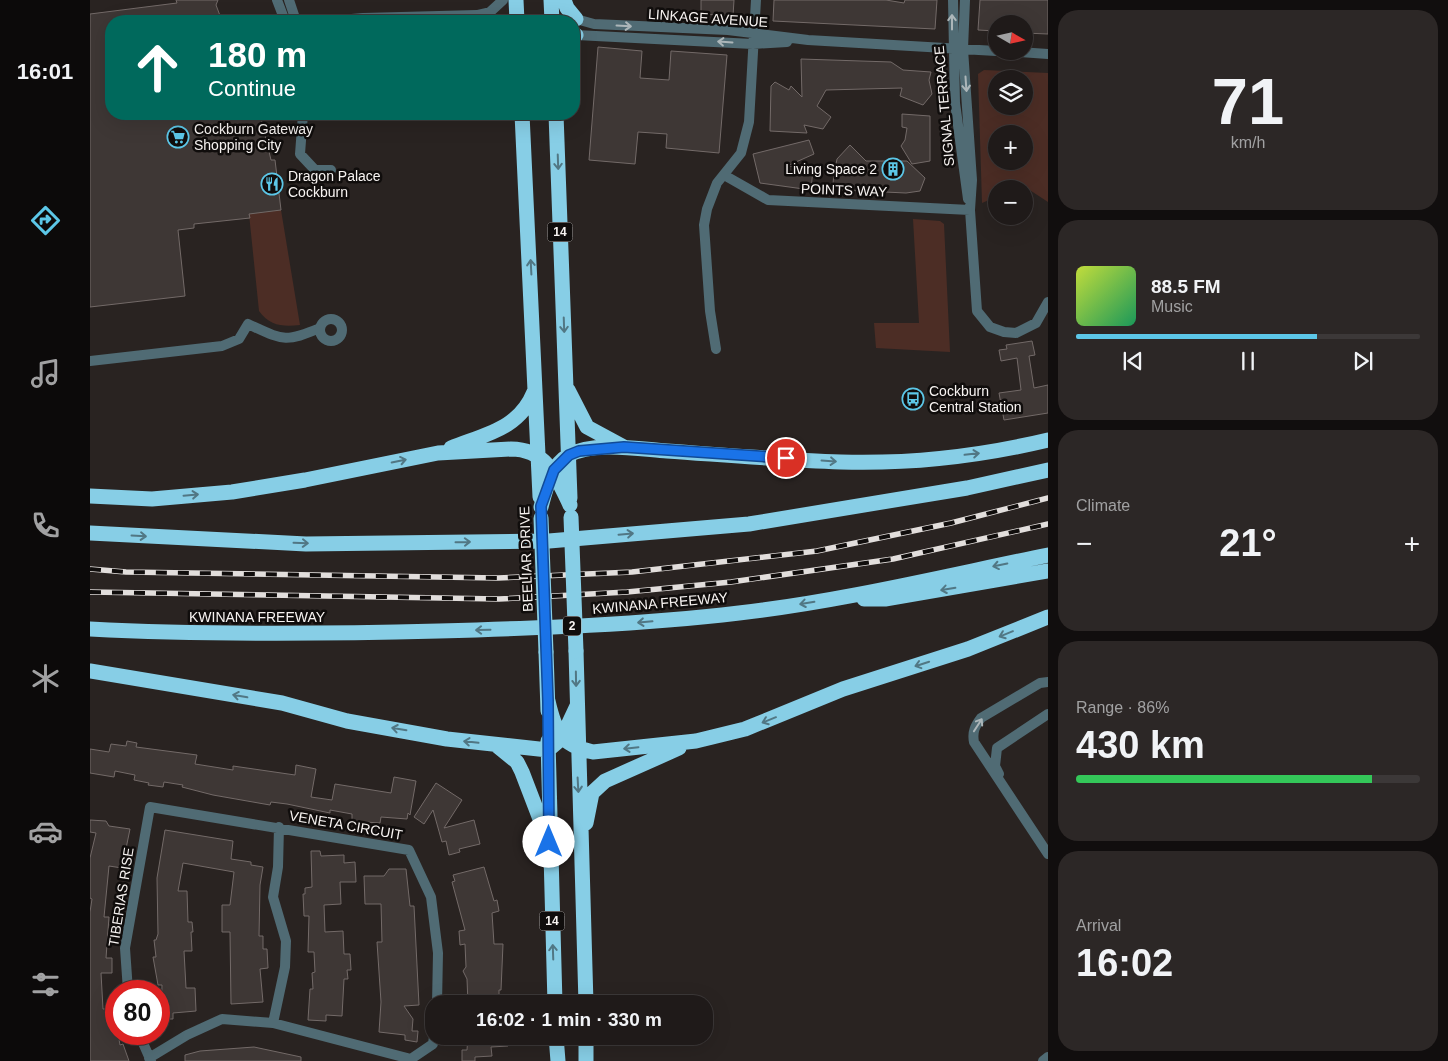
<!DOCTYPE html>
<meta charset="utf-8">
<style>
:root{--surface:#1f1a19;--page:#2c2726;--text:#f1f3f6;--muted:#a1a1a2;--line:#3c3838;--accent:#5cc7e8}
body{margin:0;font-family:Helvetica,sans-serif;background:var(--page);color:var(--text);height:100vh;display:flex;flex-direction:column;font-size:19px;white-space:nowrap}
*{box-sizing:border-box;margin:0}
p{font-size:16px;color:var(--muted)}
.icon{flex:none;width:28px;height:28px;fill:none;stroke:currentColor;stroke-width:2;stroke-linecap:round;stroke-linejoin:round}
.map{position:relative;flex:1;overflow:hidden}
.details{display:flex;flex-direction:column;gap:10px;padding:10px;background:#110e0e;width:400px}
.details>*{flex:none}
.hud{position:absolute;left:15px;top:15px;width:475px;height:105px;border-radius:20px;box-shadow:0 5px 20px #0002,0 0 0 1px var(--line);background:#00695c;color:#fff;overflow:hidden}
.needle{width:32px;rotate:99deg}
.controls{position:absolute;left:898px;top:15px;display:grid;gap:10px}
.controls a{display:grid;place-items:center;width:45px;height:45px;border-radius:50%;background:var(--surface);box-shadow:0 5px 20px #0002,0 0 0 1px var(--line);font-size:25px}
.speed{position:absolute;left:15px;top:980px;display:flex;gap:10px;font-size:25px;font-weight:700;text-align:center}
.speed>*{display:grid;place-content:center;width:65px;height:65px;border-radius:50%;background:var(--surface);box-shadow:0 5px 20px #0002,0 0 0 1px var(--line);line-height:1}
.speed .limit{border:8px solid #d22;background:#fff;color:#111}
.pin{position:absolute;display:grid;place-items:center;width:42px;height:42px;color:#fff;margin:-21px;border:2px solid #fff;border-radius:50%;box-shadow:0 1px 5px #0007}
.me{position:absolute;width:55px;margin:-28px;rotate:0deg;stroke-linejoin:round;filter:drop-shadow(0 0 4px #0008)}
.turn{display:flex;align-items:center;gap:18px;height:105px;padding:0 20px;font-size:22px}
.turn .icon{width:65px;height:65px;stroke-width:2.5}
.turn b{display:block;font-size:35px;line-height:42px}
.big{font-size:38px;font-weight:700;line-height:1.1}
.details .tile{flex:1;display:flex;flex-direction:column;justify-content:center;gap:8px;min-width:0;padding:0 18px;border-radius:20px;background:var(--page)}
.details .dial{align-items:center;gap:0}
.dial b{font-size:65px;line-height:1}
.song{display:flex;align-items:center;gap:15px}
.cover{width:60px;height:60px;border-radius:8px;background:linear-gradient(135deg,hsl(70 70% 55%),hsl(150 70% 35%))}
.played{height:5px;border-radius:2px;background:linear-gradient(90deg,var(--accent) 70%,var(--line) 70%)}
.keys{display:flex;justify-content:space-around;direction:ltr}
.heat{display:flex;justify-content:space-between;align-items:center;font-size:28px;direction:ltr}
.charge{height:8px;border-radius:4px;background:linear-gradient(90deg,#34c759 86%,var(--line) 0)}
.trip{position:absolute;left:335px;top:995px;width:288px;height:50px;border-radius:20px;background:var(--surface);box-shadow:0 5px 20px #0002,0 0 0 1px var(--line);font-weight:700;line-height:50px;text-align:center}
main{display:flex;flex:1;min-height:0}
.tab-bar{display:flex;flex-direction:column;width:90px;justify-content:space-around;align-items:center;background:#0c0a0a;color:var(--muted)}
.tab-bar .icon{width:35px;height:35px}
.tab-bar .current{color:var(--accent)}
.tab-bar b{font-size:22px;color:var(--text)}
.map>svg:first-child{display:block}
</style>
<main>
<nav class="tab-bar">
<b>16:01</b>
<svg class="icon current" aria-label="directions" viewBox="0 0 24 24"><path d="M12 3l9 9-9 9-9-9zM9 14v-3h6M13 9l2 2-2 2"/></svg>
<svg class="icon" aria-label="music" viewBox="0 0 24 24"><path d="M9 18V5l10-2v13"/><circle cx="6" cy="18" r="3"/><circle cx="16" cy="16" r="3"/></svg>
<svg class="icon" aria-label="phone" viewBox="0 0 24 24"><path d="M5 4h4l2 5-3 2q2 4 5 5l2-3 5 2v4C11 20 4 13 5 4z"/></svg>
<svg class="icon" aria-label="climate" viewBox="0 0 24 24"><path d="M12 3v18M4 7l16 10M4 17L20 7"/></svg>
<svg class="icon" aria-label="car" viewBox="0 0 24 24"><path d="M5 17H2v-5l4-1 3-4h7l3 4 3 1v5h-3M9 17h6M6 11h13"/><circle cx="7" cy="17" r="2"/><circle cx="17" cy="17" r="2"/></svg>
<svg class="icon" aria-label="filters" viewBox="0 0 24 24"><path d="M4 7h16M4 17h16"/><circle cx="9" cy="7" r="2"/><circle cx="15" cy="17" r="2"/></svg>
</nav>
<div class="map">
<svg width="958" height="1061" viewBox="0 0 958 1061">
<rect width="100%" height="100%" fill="#292321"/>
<path fill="#4c2d25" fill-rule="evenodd" d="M894 70 958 73V202L932 185 924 189H906V197L892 203 888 74ZM906 79H934V106H906ZM906 134H934V161H906Z
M191 210 210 325C193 327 180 326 169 311L159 214Z
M823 219 850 221 854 224 860 352 786 348 784 323H829Z"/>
<path fill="#3e3735" stroke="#736a68" d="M86 0H128L126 5 132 21H21V114H170L181 160H185L191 210 159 214 160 218 104 224V228L88 230 95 296 0 307V14L87 3Z
M611 0H644L643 16 611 14Z
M684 0H796L814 3 815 0H847L845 29 683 21Z
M890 0H958V34L934 33V24H906V31L888 30Z
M508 47 552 51 550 78 579 80 581 51 637 55 629 153 576 148 577 134 548 132 545 164 499 160Z
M711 59 801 62 813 70 841 72 839 80 842 94 833 105 810 96 812 88 736 90 727 106 741 117 733 129 714 125 717 133 680 131 681 86 685 82 699 90 701 86 712 97Z
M812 114 840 116V161L822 164 811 146 815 140 817 128 812 127Z
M719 140 724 154 697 166 723 169 721 190 670 183 663 154Z
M760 145 776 161H817L835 178 830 191 816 193 752 190 743 184 744 172 742 169 746 164 747 159Z
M942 341 945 355 939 356 944 388 958 385V413L914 420 909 393 931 390 927 358 911 361 909 350 917 349 916 345Z
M37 741 47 743 46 747 107 755 105 764 143 770V766L205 775 206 765 226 769 221 797 242 800 245 784 301 793 304 777 326 781 320 815 318 813 317 819 291 817 290 823 275 822 262 820V814L240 810V813L197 804 181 802 180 805 123 795 92 787 93 785 74 782 73 787 58 785 59 783 44 780 45 775 25 771 24 777 0 773V749L19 752 21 744 36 746Z
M346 783 372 800 354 828 384 820 390 844 369 849 370 852 359 855 356 841 352 842 343 810 334 824 324 817Z
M0 820 16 821 19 826 40 829 32 868 19 866 14 917H19L16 958H22V973H11L13 1009H17L18 1012 20 1023 26 1022 30 1045 33 1044 39 1061H0V912L2 899 0 898V858L6 833 0 832Z
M75 830 143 841 141 859 161 862V865L173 867 170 885 169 936H173V949H177L178 968 170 969 173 1002 141 1004 140 932H132V905H140L144 872 93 863 88 891H97L98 922H102L103 932H101L102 951H94L96 988H105L106 1011 83 1013V1019H71L72 985H68L63 957H66L64 940H66L68 934 67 878Z
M221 851H230L231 856 254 855V863L265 862 266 882H250L251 904 234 905 235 932 253 931 254 954H260L261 970H257L258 979H254L252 1016 236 1015V1021L218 1020 220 989H223L222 973 225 972 224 952H218L219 916H214L213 894H215V888L222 887Z
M394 867 404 901 407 900 409 911 402 913 404 944H413L411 990H409V1004H378L377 979 373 971 376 967 375 944 370 945 369 931 375 930 362 882 365 881 363 875Z
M299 869H316L320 906H324L329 1005 314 1006 323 1019 322 1031H328L327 1042 315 1040V1035L289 1032 291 1002 287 942H292L291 904H275L274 876H294Z
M378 1036H417L418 1046 401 1047 402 1056 385 1057V1061H372V1050H377Z
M164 1047 211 1057V1061H95V1055L110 1051Z"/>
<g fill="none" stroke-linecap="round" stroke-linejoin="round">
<path stroke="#506b74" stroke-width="10" d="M187 0 195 21
M199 0 206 21
M863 0 865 103 878 199
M875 0 873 49 882 180 880 210 887 311 900 327 914 332 926 333 946 323 958 302
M486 19 504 24 638 30 718 40 906 51
M239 21 273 18 387 15 400 12 413 0
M486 35 663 44 697 42
M915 51 958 54
M213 114 210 154 225 170H241
M634 175 678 200 880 210
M230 330a11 11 0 1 1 22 0a11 11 0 1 1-22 0Z
M626 349 620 311 614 225 617 209 627 183 651 153 659 122 666 0
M0 361 132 346 149 339 158 324C193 340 194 343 230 328
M958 682 950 683 891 718C885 726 882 732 884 742L958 854
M909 774 905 766 907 748 958 714
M38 991 35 948 60 807 319 850 341 897 348 953 347 1004
M183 1023 195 967 196 941 183 897 188 867 189 827
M49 1034 61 1061
M59 1058 97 1035 132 1019 183 1023 321 1059 343 1044 344 1036
M953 1061 958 1057"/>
<path stroke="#87cee6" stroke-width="15" d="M426 0 427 21
M461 0 462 21
M474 0 477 8 486 19
M484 36 486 35
M432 114 450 497
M466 114 480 498
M478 390 497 427 534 447
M361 448C396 434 429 429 444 392
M0 496 62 499 142 492 215 480 348 453 421 449C456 449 467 477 480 505
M451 507C456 488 461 465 479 455 504 441 549 449 577 451 635 455 693 460 751 462 820 464 891 456 958 440
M0 533 216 544 459 541 659 524 877 488 958 470
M774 599H795L958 571
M0 629C116 635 232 634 349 631 449 628 549 625 649 613 753 601 855 576 958 555
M486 651 496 1004
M456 652 458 711
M0 671 192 703 257 721 357 739 458 750 472 738 487 706
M458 701C465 732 471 745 503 752L606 741 655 729 753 689 878 649 958 617
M458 741 465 1004
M406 745 427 762 432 772 455 832
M496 823 502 793 515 781 589 748
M466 1036 468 1061
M496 1061V1036"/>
<g stroke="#e2dedc" stroke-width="5.5">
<path id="rail" d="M0 569 36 572 408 578 542 572 727 551 861 523 958 498
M0 592 409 599 537 592 641 582 803 559 958 524"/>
</g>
<use href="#rail" stroke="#100d0c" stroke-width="4" stroke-dasharray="11" stroke-linecap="butt"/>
<path stroke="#87cee6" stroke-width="15" d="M481 517 486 651
M451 518 456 652"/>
</g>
<defs><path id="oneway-shaft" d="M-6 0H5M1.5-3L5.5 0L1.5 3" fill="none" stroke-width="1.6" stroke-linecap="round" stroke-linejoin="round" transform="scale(1.25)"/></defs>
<g stroke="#acb6b9">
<use href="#oneway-shaft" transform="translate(862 22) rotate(-90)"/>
<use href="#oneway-shaft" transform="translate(534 26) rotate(3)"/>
<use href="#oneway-shaft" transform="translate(635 42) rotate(-176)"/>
<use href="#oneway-shaft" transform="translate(876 84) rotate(86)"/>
<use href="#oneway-shaft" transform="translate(888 725) rotate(-57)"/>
</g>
<g stroke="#517784">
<use href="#oneway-shaft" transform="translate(468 162) rotate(88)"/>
<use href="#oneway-shaft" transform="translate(441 267) rotate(-93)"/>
<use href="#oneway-shaft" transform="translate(474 325) rotate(88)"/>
<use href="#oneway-shaft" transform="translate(882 454) rotate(-6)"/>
<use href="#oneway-shaft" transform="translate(309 461) rotate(-12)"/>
<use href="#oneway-shaft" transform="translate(739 461) rotate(4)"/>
<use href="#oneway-shaft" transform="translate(101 495) rotate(-5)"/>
<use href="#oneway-shaft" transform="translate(536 534) rotate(-5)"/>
<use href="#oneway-shaft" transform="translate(49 536) rotate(3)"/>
<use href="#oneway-shaft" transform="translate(373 542) rotate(-1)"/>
<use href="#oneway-shaft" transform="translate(211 543) rotate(2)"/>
<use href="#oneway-shaft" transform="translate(910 565) rotate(168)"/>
<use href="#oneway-shaft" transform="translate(858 589) rotate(171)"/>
<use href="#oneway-shaft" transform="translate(717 603) rotate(171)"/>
<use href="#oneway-shaft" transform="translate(555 622) rotate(175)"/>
<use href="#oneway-shaft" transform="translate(393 630) rotate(179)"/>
<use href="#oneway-shaft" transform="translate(916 634) rotate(158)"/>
<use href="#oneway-shaft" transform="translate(832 664) rotate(162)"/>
<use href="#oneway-shaft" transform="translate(486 679) rotate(89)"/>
<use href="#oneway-shaft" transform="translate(150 696) rotate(-170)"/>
<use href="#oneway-shaft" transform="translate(679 720) rotate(158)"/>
<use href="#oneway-shaft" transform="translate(309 729) rotate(-171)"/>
<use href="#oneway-shaft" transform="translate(381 742) rotate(-174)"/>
<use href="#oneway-shaft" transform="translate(541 748) rotate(174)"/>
<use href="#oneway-shaft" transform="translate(488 785) rotate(87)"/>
<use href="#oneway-shaft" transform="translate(463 952) rotate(-92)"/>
</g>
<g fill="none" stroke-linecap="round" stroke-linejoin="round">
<g stroke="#114b97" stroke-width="12">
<path id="route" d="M459 842 458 701 451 506 464 470 479 455 489 451 534 447 696 458"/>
</g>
<use href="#route" stroke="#1a73e8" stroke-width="9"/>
</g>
<defs>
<g id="supermarket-ring" transform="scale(1.125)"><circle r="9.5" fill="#100d0c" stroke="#5cc7e8" stroke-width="1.5"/><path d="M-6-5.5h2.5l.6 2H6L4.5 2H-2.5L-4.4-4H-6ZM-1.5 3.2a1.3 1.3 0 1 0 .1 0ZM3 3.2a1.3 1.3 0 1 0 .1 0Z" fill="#5cc7e8"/></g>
<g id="building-ring" transform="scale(1.125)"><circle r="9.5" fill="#100d0c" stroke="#5cc7e8" stroke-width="1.5"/><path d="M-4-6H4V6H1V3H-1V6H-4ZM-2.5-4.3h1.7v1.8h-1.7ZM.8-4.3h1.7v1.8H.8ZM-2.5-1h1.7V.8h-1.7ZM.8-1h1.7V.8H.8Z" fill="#5cc7e8"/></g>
<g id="restaurant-ring" transform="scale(1.125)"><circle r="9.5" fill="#100d0c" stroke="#5cc7e8" stroke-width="1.5"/><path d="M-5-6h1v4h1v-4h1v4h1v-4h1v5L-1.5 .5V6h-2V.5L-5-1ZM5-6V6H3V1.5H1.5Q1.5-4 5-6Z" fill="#5cc7e8"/></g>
<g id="bus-ring" transform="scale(1.125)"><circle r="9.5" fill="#100d0c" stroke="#5cc7e8" stroke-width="1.5"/><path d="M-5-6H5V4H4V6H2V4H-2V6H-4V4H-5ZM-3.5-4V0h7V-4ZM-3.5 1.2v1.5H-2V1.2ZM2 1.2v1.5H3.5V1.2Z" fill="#5cc7e8"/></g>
</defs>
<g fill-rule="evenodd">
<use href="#supermarket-ring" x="88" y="137"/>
<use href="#building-ring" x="803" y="169"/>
<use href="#restaurant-ring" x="182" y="184"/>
<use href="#bus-ring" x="823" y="399"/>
</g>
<g text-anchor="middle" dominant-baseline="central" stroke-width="5" stroke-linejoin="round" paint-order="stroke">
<g fill="#100d0c" stroke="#b2aeac" stroke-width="1">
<rect x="457.5" y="222.5" width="25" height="19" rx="4"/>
<rect x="473" y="616.5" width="18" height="19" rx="4"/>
<rect x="449.5" y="911.5" width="25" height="19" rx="4"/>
</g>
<g font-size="12" font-weight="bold" fill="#f7f3f1">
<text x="470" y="232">14</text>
<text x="482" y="626">2</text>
<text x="462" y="921">14</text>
</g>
<g font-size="14" fill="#f7f3f1" stroke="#100d0c">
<text transform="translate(618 18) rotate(4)">LINKAGE AVENUE</text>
<text transform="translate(854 106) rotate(-95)">SIGNAL TERRACE</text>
<text transform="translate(754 190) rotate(2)">POINTS WAY</text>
<text transform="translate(436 559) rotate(-92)">BEELIAR DRIVE</text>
<text transform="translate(570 603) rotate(-5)">KWINANA FREEWAY</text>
<text x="167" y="617">KWINANA FREEWAY</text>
<text transform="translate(256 825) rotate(10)">VENETA CIRCUIT</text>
<text transform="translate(31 897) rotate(-81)">TIBERIAS RISE</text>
</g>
<g font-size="14" fill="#f7f3f1" stroke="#100d0c" text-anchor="start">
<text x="104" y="129">Cockburn Gateway<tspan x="104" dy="16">Shopping City</tspan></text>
<text x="787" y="169" text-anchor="end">Living Space 2</text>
<text x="198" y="176">Dragon Palace<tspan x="198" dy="16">Cockburn</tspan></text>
<text x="839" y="391">Cockburn<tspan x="839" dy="16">Central Station</tspan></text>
</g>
</g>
</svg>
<div class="controls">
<a><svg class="needle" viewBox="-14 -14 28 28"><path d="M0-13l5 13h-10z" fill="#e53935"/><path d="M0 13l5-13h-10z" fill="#a1a1a2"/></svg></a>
<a><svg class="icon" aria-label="layers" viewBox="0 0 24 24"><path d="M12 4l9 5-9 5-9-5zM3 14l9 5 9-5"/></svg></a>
<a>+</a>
<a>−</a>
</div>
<div class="speed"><div class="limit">80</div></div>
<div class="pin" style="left:696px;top:458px;background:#d93025"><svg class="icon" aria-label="arrive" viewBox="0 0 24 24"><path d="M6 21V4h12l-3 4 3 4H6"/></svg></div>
<svg class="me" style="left:459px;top:842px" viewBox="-20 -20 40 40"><circle r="19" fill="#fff"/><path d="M0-13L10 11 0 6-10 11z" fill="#1a73e8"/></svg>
<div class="trip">16:02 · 1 min · 330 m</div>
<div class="hud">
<div class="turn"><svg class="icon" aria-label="ahead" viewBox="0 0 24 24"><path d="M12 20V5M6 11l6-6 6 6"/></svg><div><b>180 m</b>Continue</div></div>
</div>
</div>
<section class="details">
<div class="tile dial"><b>71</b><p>km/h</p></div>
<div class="tile">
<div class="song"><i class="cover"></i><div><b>88.5 FM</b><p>Music</p></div></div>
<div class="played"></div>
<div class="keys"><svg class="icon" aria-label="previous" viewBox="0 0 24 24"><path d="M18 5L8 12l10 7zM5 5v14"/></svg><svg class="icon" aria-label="pause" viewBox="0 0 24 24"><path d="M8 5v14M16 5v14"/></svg><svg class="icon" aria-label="next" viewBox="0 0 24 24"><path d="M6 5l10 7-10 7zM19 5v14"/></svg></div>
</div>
<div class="tile"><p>Climate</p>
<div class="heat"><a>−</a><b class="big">21°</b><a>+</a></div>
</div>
<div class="tile"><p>Range · 86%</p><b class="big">430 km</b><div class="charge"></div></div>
<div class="tile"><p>Arrival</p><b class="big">16:02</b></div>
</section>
</main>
